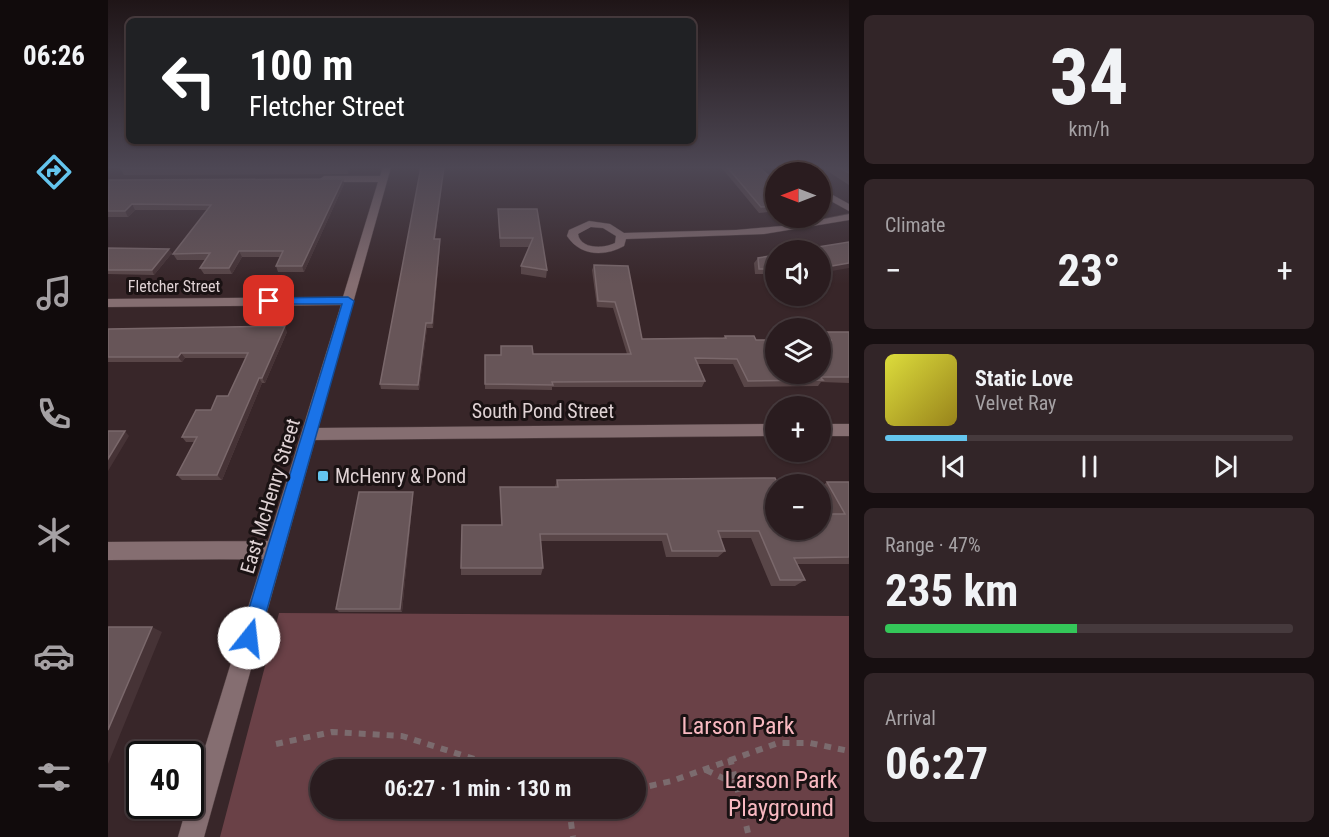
<!DOCTYPE html>
<meta charset="utf-8">
<style>
:root{--surface:#2a1c1f;--page:#322528;--text:#f1f3f6;--muted:#a5a1a4;--line:#463a3d;--accent:#64c5ee}
body{margin:0;font-family:"Roboto Condensed",sans-serif;background:var(--page);color:var(--text);height:100vh;display:flex;flex-direction:column;font-size:22px;white-space:nowrap}
*{box-sizing:border-box;margin:0}
p{font-size:20px;color:var(--muted)}
.icon{flex:none;width:33px;height:33px;fill:none;stroke:currentColor;stroke-width:2;stroke-linecap:round;stroke-linejoin:round}
.map{position:relative;flex:1;overflow:hidden}
.panel{display:flex;flex-direction:column;gap:15px;padding:15px;background:#170f11;width:480px}
.panel>*{flex:none}
.top-card{position:absolute;left:18px;top:18px;width:570px;height:126px;border-radius:9px;box-shadow:0 2px 4px #0004,0 0 0 2px var(--line);background:#202124;color:#fff;overflow:hidden}
.needle{width:39px;rotate:270deg}
.fabs{position:absolute;left:657px;top:162px;display:grid;gap:12px}
.fabs a{display:grid;place-items:center;width:66px;height:66px;border-radius:50%;background:var(--surface);box-shadow:0 2px 4px #0004,0 0 0 2px var(--line);font-size:30px}
.speed{position:absolute;left:18px;top:741px;display:flex;gap:12px;font-size:30px;font-weight:700;text-align:center}
.speed>*{display:grid;place-content:center;width:78px;height:78px;border-radius:50%;background:var(--surface);box-shadow:0 2px 4px #0004,0 0 0 2px var(--line);line-height:1}
.speed .limit{border:3px solid #111;border-radius:9px;background:#fff;color:#111}
.pin{position:absolute;display:grid;place-items:center;width:51px;height:51px;color:#fff;margin:-26px;border-radius:12px;box-shadow:0 3px 9px #0006}
.me{position:absolute;width:66px;margin:-33px;rotate:16deg;stroke-linejoin:round;filter:drop-shadow(0 0 4px #0008)}
.turn{display:flex;align-items:center;gap:21px;height:126px;padding:0 24px;font-size:27px}
.turn .icon{width:78px;height:78px;stroke-width:2.5}
.turn b{display:block;font-size:42px;line-height:51px}
.big{font-size:45px;font-weight:700;line-height:1.1}
.panel .card{flex:1;display:flex;flex-direction:column;justify-content:center;gap:9px;min-width:0;padding:0 21px;border-radius:9px;background:var(--page)}
.panel .dial{align-items:center;gap:0}
.dial b{font-size:78px;line-height:1}
.song{display:flex;align-items:center;gap:18px}
.cover{width:72px;height:72px;border-radius:9px;background:linear-gradient(135deg,hsl(60 70% 55%),hsl(50 70% 35%))}
.played{height:6px;border-radius:3px;background:linear-gradient(90deg,var(--accent) 20%,var(--line) 20%)}
.keys{display:flex;justify-content:space-around;direction:ltr}
.heat{display:flex;justify-content:space-between;align-items:center;font-size:33px;direction:ltr}
.charge{height:9px;border-radius:4px;background:linear-gradient(90deg,#34c759 47%,var(--line) 0)}
.trip{position:absolute;left:202px;top:759px;width:336px;height:60px;border-radius:30px;background:var(--surface);box-shadow:0 2px 4px #0004,0 0 0 2px var(--line);font-weight:700;line-height:60px;text-align:center}
main{display:flex;flex:1;min-height:0}
.tab-bar{display:flex;flex-direction:column;width:108px;justify-content:space-around;align-items:center;background:#110b0c;color:var(--muted)}
.tab-bar .icon{width:42px;height:42px}
.tab-bar .on{color:var(--accent)}
.tab-bar b{font-size:27px;color:var(--text)}
.map>svg:first-child{display:block}
</style>
<main>
<nav class="tab-bar">
<b>06:26</b>
<svg class="icon on" aria-label="directions" viewBox="0 0 24 24"><path d="M12 3l9 9-9 9-9-9zM9 14v-3h6M13 9l2 2-2 2"/></svg>
<svg class="icon" aria-label="music" viewBox="0 0 24 24"><path d="M9 18V5l10-2v13"/><circle cx="6" cy="18" r="3"/><circle cx="16" cy="16" r="3"/></svg>
<svg class="icon" aria-label="phone" viewBox="0 0 24 24"><path d="M5 4h4l2 5-3 2q2 4 5 5l2-3 5 2v4C11 20 4 13 5 4z"/></svg>
<svg class="icon" aria-label="climate" viewBox="0 0 24 24"><path d="M12 3v18M4 7l16 10M4 17L20 7"/></svg>
<svg class="icon" aria-label="car" viewBox="0 0 24 24"><path d="M5 17H2v-5l4-1 3-4h7l3 4 3 1v5h-3M9 17h6M6 11h13"/><circle cx="7" cy="17" r="2"/><circle cx="17" cy="17" r="2"/></svg>
<svg class="icon" aria-label="filters" viewBox="0 0 24 24"><path d="M4 7h16M4 17h16"/><circle cx="9" cy="7" r="2"/><circle cx="15" cy="17" r="2"/></svg>
</nav>
<div class="map">
<svg width="741" height="837" viewBox="0 0 741 837">
<rect width="100%" height="100%" fill="#382629"/>
<path fill="#6a4147" fill-rule="evenodd" d="M171 613 741 616V837H112ZM213 770H528V808H213Z"/>
<g fill="none" stroke-linecap="round" stroke-linejoin="round">
<g stroke="#534244" stroke-width="1">
<path id="minor" d="M275 167H283L210 428 668 424V436L207 440 96 837H70L79 806H82V796L155 559 0 560V542L160 541 233 305 0 307V299L235 297 270 182H216L212 179 216 176H272Z
M675 167H684L690 172H681Z
M712 188 741 204V211L712 195Z
M741 214V220L656 234 518 239 516 246C496 257 472 256 459 236L461 230 481 221 502 224 516 233 628 230 685 225ZM483 227 495 228 508 236 507 243C495 249 472 249 470 234Z
M712 424H741V436H712Z"/>
</g>
<path stroke="#7b6b6e" stroke-width="6" stroke-dasharray="7 7" stroke-linecap="butt" d="M168 744 224 732 294 736 401 770
M622 758 641 837
M598 770 625 783
M528 789 564 781 670 743H702L741 751
M461 808 465 837"/>
<use href="#minor" fill="#856e71" fill-rule="evenodd"/>
</g>
<path fill="#594648" d="M243 167 240 174 16 175 12 168Z
M313 167H336L327 239 332 244 325 328H319L311 390 273 389 272 384Z
M613 167H651L668 182V211L651 213Z
M713 167H741V185Z
M0 180 236 184 196 272H170L168 266 172 257H134L124 274H96L92 268 98 260H69L65 254 99 210H27L20 217H0Z
M390 209H429L439 270 438 278 413 274V266L421 247H392Z
M0 248 64 253 46 275 0 274Z
M668 255V274H647L646 263 650 258Z
M486 265 534 339 615 338 617 336 648 340H714L713 338 717 332H741V383L713 382 710 386 636 387 625 364H589L597 381 594 387H444V390L377 389V355L519 354 505 308 489 307 484 270Z
M0 329 179 332 157 383H154L114 480H74L69 475 86 442H78L74 437 103 410 120 396 138 358H77L74 362H0Z
M449 480 668 530 724 514 712 494V488L719 482H741V564H689L697 580 687 586H663L643 538H612L617 551 610 557H558L554 541H433L435 568 433 575H353V568L393 525 392 487H447Z
M305 496 294 612H231L228 609Z"/>
<path fill="#463336" d="M239 167H243L240 174Z
M336 167 326 244V239Z
M235 179 236 184 196 272 194 266Z
M24 204 27 210 20 217 17 211Z
M332 239V244L325 328 324 323Z
M61 249 64 253 46 275 44 270Z
M131 251 134 257 124 274 121 268Z
M741 263V268L712 273V268Z
M318 323 319 328 311 390 310 385Z
M177 326 179 332 157 383 154 378Z
M73 353 77 358 74 362 70 357Z
M151 378 154 383 114 480 109 475Z
M17 431 21 436 0 471V459Z
M305 492V496L294 612 292 609Z
M44 627 54 632 0 764V730Z"/>
<path fill="#675558" stroke="#7a686b" stroke-width="1.5" d="M14 167H239L12 168Z
M313 167H336L326 239H332L324 323H318L310 385 272 384Z
M619 167H651L668 182V206L653 207Z
M730 167H741V173Z
M235 179 194 266H168L175 251H131L121 268H92L102 253 65 254 103 205 24 204 17 211H0L1 180Z
M390 209H429L439 270 413 266 425 238H392Z
M741 242V263L712 268V250H691Z
M0 248 61 249 44 270H0Z
M668 255V269H651L650 258Z
M486 265 520 266 534 339 618 338 617 336H646L648 340H668V374H712V340H723L717 332H741V377H712L715 380 640 381 629 359 587 358 597 381 444 382 445 385 377 384V355H393V346H424L425 354H523L507 302 490 301Z
M177 326 154 378H151L109 475H69L89 437H74L88 410H103L109 396H120L140 353H73L70 357H0V329Z
M0 431H17L0 459Z
M667 478 670 484H668V530H712V514H737L719 482H741V557L686 558 697 580H672L651 531H610L617 551H564L559 534H432L435 568H353L354 525H394L392 487H450L449 480Z
M251 492H305L292 609H228Z
M0 627H44L0 730Z"/>
<linearGradient id="sky" x2="0" y2="1"><stop stop-color="#1f1517"/><stop offset="0.59" stop-color="#4d4754"/><stop offset="1" stop-color="#4d4754" stop-opacity="0"/></linearGradient>
<rect width="741" height="284" fill="url(#sky)"/>
<path fill="#1a73e8" stroke="#114b97" stroke-width="1.5" d="M240 297 246 301 151 638 148 645 141 648 135 645 132 638 234 304H161L156 301 161 298Z"/>
<rect fill="#64c5ee" stroke="#1a1213" stroke-width="2" x="209" y="470" width="12" height="12" rx="3"/>
<g text-anchor="middle" dominant-baseline="central" stroke-width="6" stroke-linejoin="round" paint-order="stroke">
<g font-size="16" fill="#dfd2d4" stroke="#1a1213">
<text x="66" y="286">Fletcher Street</text>
</g>
<g font-size="20" fill="#dfd2d4" stroke="#1a1213">
<text x="435" y="411">South Pond Street</text>
<text transform="translate(162 496) rotate(-73)">East McHenry Street</text>
</g>
<g font-size="20" fill="#dfd2d4" stroke="#1a1213" text-anchor="start">
<text x="227" y="476">McHenry &amp; Pond</text>
</g>
<g font-size="24" fill="#f9b9c1" stroke="#1a1213">
<text x="630" y="726">Larson Park</text>
<text x="673" y="780">Larson Park<tspan x="673" dy="28">Playground</tspan></text>
</g>
</g>
</svg>
<div class="fabs">
<a><svg class="needle" viewBox="-14 -14 28 28"><path d="M0-13l5 13h-10z" fill="#e53935"/><path d="M0 13l5-13h-10z" fill="#a5a1a4"/></svg></a>
<a><svg class="icon" aria-label="sound" viewBox="0 0 24 24"><path d="M4 9h4l5-4v14l-5-4H4zM17 9q2 3 0 6"/></svg></a>
<a><svg class="icon" aria-label="layers" viewBox="0 0 24 24"><path d="M12 4l9 5-9 5-9-5zM3 14l9 5 9-5"/></svg></a>
<a>+</a>
<a>−</a>
</div>
<div class="speed"><div class="limit">40</div></div>
<div class="pin" style="left:161px;top:301px;background:#d93025"><svg class="icon" aria-label="arrive" viewBox="0 0 24 24"><path d="M6 21V4h12l-3 4 3 4H6"/></svg></div>
<svg class="me" style="left:141px;top:638px" viewBox="-20 -20 40 40"><circle r="19" fill="#fff"/><path d="M0-13L10 11 0 6-10 11z" fill="#1a73e8"/></svg>
<div class="trip">06:27 · 1 min · 130 m</div>
<div class="top-card">
<div class="turn"><svg class="icon" aria-label="left" viewBox="0 0 24 24"><path d="M17 20v-9H6M10 6l-5 5 5 5"/></svg><div><b>100 m</b>Fletcher Street</div></div>
</div>
</div>
<section class="panel">
<div class="card dial"><b>34</b><p>km/h</p></div>
<div class="card"><p>Climate</p>
<div class="heat"><a>−</a><b class="big">23°</b><a>+</a></div>
</div>
<div class="card">
<div class="song"><i class="cover"></i><div><b>Static Love</b><p>Velvet Ray</p></div></div>
<div class="played"></div>
<div class="keys"><svg class="icon" aria-label="previous" viewBox="0 0 24 24"><path d="M18 5L8 12l10 7zM5 5v14"/></svg><svg class="icon" aria-label="pause" viewBox="0 0 24 24"><path d="M8 5v14M16 5v14"/></svg><svg class="icon" aria-label="next" viewBox="0 0 24 24"><path d="M6 5l10 7-10 7zM19 5v14"/></svg></div>
</div>
<div class="card"><p>Range · 47%</p><b class="big">235 km</b><div class="charge"></div></div>
<div class="card"><p>Arrival</p><b class="big">06:27</b></div>
</section>
</main>
